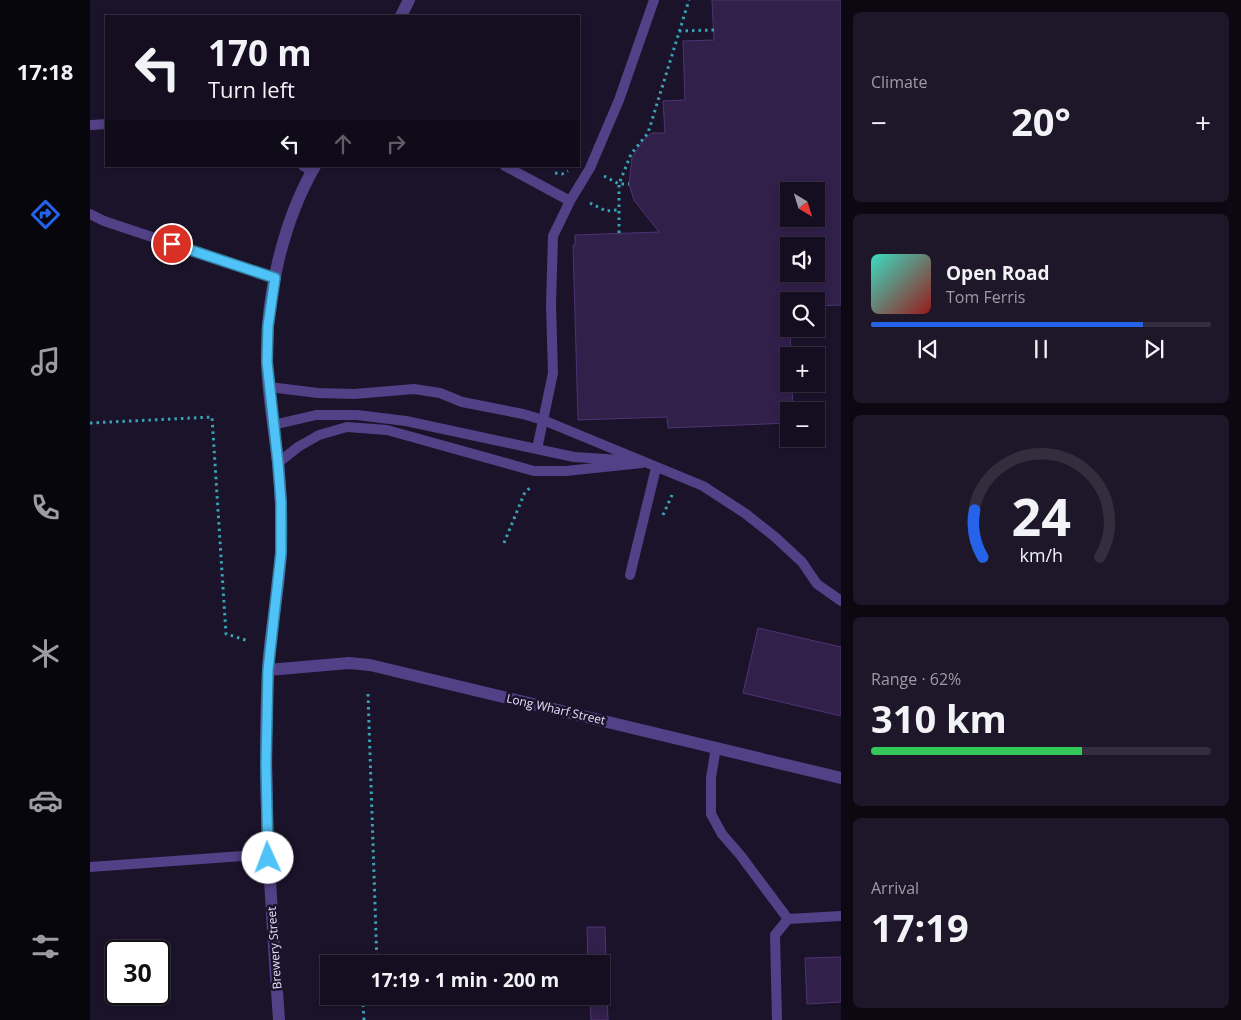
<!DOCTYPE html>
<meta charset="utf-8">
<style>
:root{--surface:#140e20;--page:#1d1729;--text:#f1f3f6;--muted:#9d9ca5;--line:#332e3e;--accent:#2563eb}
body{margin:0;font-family:"Open Sans",sans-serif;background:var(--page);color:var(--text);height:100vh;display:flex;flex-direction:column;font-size:19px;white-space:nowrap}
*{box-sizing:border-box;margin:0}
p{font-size:16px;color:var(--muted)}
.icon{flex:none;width:28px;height:28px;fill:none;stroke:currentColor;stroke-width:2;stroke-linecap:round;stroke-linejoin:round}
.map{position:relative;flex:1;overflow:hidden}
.details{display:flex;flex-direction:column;gap:12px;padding:12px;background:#0b0812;width:400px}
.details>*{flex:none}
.top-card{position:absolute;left:15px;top:15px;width:475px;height:152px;border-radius:0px;box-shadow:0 2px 8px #0003,0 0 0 1px var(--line);background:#140e20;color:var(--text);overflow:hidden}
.needle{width:32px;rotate:142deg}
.buttons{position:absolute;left:690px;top:182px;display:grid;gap:10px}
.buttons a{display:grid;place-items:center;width:45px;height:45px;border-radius:0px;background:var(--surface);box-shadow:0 2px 8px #0003,0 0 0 1px var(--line);font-size:25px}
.speed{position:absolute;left:15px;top:940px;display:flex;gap:10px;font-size:25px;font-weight:700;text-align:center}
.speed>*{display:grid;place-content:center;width:65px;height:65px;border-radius:50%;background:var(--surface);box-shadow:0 2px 8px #0003,0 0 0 1px var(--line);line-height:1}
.speed .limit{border:2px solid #111;border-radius:8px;background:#fff;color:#111}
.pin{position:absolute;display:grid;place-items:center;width:42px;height:42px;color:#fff;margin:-21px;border:2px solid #fff;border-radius:50%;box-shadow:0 1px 5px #0007}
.me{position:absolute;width:55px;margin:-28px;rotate:358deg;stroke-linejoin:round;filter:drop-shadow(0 0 4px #0008)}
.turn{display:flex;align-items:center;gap:18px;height:105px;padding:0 20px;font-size:22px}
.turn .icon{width:65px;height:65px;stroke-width:2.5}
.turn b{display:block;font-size:35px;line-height:42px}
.lanes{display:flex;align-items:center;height:48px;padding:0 20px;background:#0003;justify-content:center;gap:25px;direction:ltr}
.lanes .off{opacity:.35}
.big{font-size:38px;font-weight:700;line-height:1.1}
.details .widget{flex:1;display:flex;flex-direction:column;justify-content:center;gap:8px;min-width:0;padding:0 18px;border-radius:8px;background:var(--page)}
.details .dial{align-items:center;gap:0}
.dial svg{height:130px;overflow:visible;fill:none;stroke:var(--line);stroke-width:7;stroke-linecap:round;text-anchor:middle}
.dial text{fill:var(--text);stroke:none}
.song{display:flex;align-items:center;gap:15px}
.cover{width:60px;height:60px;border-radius:8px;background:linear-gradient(135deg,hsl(170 70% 55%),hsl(0 70% 35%))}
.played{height:5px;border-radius:2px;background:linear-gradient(90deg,var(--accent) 80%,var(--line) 80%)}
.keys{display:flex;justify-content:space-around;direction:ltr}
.heat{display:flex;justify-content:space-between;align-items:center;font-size:28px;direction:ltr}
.charge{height:8px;border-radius:4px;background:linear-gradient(90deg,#34c759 62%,var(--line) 0)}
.trip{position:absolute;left:230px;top:955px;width:290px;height:50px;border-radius:0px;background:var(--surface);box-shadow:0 2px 8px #0003,0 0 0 1px var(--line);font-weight:700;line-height:50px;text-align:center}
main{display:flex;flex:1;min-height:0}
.tabs{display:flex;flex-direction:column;width:90px;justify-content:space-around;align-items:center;background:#08060d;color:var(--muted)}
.tabs .icon{width:35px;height:35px}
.tabs .selected{color:var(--accent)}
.tabs b{font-size:22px;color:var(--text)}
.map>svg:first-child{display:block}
</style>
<main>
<nav class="tabs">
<b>17:18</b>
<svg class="icon selected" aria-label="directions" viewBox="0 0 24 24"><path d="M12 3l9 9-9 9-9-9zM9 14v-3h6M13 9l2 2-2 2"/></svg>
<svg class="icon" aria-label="music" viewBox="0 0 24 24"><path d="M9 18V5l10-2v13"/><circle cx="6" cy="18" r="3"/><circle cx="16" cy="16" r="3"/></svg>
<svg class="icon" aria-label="phone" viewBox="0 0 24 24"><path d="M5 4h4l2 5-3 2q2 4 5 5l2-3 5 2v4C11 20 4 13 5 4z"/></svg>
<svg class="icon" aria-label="climate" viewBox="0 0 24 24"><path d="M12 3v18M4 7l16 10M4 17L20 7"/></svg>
<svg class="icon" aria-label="car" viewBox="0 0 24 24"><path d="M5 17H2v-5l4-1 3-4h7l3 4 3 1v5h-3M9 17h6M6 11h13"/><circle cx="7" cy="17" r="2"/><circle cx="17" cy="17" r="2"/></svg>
<svg class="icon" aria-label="filters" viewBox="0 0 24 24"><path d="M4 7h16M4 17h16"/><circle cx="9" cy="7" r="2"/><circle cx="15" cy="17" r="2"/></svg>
</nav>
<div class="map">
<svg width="751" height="1020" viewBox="0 0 751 1020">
<rect width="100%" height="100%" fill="#1b132a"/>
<path fill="#31204a" stroke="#4e3374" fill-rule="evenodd" d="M622 0H751V305L726 306V301H699L701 356H699V384H702L703 411H699V423L578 428 577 417 488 420 483 245H485V235L569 232 544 200 539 184 542 158 553 140 562 133H575L573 101 595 100 593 41 624 40ZM699 191H726V219H699ZM699 246H726V274H699Z
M668 628 751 647V716L653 693Z
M497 927H515L518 1020H501L500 996H511V964H498Z
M751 957V1002L717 1004 715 958Z"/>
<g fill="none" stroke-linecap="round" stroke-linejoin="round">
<path stroke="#38a3b6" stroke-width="3" stroke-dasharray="2.5 4" stroke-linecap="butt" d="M589 31 624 30
M465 173 472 174 478 171
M514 176 529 184H539
M500 203 516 211 528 210
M529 233V184L541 154 558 133 599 0
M0 423 122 417 136 634 159 641
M573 515 582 495
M414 543 435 492 440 488
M278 694 287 964
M274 1020 273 1004 281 996"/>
<path stroke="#524186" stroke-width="10" d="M2 125 16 124
M213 166 222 171
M415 166 480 201
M0 214 14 221 185 278
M179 387 228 393 264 394 324 389 350 393 372 402 433 414 453 420 613 486 656 514 685 537 712 562 727 584 751 601
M183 425 226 415H267L316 421 484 457 532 460
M447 449 463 373 461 306 463 236 480 201 500 168 529 100 564 0
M188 463 208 447 229 435 257 427 297 430 444 471H476L552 463
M540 575 566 468
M626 747 621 778V814L632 834 651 856 698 919
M0 867 153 856 178 857
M687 1020 685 935 698 919 751 916"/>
<path stroke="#524186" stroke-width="12" d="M311 16 319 0
M178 670 259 663 280 665 751 778
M189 1020C181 903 172 786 178 669 180 630 189 592 191 553 192 522 191 491 188 461 184 429 178 395 177 362 175 299 193 221 225 166"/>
</g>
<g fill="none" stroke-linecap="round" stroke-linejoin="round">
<g stroke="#337fa1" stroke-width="12">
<path id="route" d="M82 244 185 278 178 326 177 362 188 463 191 502V553L178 670 176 764 178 858"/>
</g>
<use href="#route" stroke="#4fc3f7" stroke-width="9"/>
</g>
<g text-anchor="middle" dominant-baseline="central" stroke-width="5" stroke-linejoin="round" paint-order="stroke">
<g font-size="12" fill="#e8ddfd" stroke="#1b132a">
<text transform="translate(466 709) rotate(13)">Long Wharf Street</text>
<text transform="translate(184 948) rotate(-94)">Brewery Street</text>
</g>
</g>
</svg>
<div class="buttons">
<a><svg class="needle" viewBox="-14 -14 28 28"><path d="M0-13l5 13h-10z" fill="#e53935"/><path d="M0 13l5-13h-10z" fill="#9d9ca5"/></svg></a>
<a><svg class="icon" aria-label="sound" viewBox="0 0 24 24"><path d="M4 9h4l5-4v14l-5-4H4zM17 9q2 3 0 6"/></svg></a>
<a><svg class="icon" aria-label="search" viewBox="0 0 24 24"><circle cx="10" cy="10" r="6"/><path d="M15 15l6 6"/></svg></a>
<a>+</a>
<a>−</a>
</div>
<div class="speed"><div class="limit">30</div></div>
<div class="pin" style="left:82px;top:244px;background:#d93025"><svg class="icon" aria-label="arrive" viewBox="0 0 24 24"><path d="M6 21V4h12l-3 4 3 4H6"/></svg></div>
<svg class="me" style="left:178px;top:858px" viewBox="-20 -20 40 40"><circle r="19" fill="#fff"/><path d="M0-13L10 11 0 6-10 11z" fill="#4fc3f7"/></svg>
<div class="trip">17:19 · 1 min · 200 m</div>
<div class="top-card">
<div class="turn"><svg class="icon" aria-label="left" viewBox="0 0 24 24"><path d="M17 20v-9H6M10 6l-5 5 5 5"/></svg><div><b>170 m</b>Turn left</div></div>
<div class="lanes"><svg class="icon" aria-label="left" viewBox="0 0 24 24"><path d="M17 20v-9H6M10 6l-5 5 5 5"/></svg><svg class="icon off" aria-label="ahead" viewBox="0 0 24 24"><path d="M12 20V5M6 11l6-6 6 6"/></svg><svg class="icon off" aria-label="right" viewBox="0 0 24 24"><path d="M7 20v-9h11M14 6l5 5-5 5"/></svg></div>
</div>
</div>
<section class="details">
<div class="widget"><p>Climate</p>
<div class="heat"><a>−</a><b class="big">20°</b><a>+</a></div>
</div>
<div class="widget">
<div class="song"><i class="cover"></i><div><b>Open Road</b><p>Tom Ferris</p></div></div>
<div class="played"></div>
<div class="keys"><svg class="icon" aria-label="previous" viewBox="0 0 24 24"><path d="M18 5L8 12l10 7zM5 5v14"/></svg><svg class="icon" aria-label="pause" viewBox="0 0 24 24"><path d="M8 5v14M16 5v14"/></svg><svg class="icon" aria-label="next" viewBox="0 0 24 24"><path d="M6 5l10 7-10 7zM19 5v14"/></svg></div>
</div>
<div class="widget dial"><svg viewBox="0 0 100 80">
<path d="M14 69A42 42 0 1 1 86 69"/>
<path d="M14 69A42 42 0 0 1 9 40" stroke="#2563eb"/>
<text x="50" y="56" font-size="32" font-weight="700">24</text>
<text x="50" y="72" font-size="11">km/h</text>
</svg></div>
<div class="widget"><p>Range · 62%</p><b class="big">310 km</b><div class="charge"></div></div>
<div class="widget"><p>Arrival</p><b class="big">17:19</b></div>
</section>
</main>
